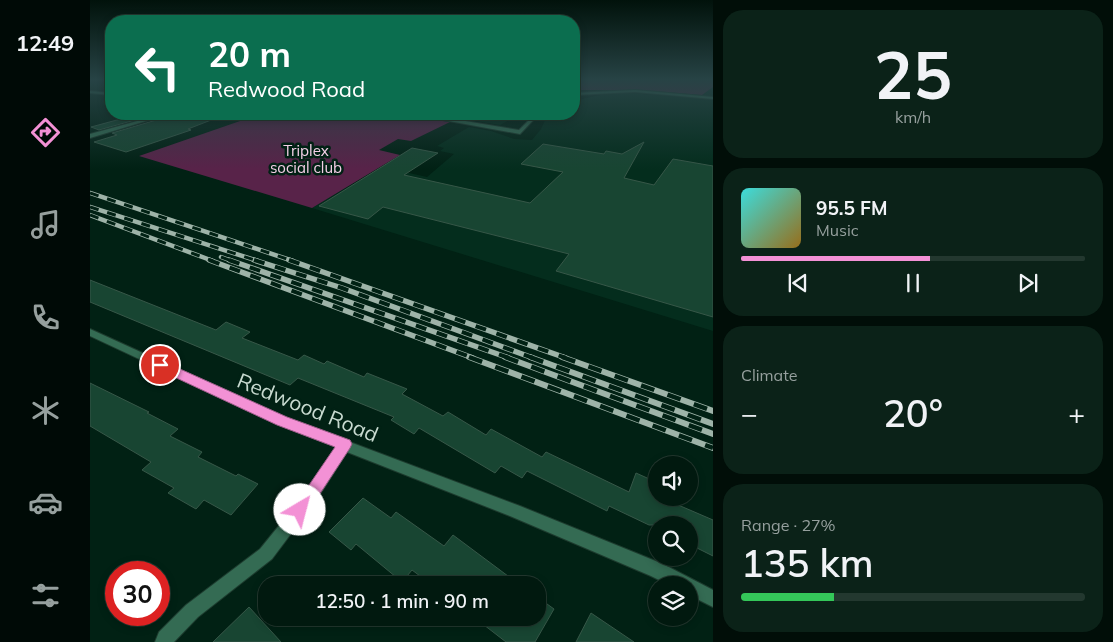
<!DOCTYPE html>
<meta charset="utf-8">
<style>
:root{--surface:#01190f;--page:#0b2218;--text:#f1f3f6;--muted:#96a09e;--line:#23382f;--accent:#f391d5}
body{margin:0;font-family:Mulish,sans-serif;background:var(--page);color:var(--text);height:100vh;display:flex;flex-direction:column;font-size:19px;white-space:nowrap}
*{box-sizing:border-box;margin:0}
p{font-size:16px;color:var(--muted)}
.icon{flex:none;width:28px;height:28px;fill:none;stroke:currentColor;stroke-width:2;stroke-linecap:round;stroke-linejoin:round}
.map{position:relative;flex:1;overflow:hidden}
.panel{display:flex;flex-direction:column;gap:10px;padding:10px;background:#010e08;width:400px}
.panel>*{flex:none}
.top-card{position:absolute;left:15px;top:15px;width:475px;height:105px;border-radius:20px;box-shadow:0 2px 8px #0003,0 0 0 1px var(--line);background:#0b6e4f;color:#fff;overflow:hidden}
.fabs{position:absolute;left:558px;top:456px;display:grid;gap:10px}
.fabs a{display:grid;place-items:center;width:50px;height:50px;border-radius:50%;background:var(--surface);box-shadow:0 2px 8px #0003,0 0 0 1px var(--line);font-size:25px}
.speed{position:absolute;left:15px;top:561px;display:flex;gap:10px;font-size:25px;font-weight:700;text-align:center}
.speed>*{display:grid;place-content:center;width:65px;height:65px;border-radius:50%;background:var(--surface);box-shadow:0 2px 8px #0003,0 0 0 1px var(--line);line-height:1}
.speed .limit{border:8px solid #d22;background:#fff;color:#111}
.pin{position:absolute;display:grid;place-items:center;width:42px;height:42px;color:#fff;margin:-21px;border:2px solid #fff;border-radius:50%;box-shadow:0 1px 5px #0007}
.me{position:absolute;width:55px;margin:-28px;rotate:37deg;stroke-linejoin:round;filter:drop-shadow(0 0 4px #0008)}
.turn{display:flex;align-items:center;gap:18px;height:105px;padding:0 20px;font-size:22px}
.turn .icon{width:65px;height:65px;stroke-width:2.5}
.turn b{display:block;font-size:35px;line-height:42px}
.big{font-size:38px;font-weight:600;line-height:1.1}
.panel .widget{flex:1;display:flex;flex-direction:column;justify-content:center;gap:8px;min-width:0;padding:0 18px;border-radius:20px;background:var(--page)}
.panel .dial{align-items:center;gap:0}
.dial b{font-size:65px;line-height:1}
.song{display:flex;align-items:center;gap:15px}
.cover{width:60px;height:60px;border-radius:8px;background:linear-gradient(135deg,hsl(180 70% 55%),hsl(40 70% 35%))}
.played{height:5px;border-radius:2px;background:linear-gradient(90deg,var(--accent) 55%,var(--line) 55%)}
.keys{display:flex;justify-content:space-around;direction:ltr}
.heat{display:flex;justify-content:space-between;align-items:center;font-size:28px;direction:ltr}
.charge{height:8px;border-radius:4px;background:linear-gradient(90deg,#34c759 27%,var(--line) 0)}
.trip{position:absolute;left:168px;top:576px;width:288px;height:50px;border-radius:20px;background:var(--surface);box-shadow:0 2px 8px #0003,0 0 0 1px var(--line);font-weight:600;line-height:50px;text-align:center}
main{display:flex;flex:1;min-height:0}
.tabs{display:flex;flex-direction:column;width:90px;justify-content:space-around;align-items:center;background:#000a06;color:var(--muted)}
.tabs .icon{width:35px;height:35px}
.tabs .current{color:var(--accent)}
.tabs b{font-size:22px;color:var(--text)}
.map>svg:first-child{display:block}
</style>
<main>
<nav class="tabs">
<b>12:49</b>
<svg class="icon current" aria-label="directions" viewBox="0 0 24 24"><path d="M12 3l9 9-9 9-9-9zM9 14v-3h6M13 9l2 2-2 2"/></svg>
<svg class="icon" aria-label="music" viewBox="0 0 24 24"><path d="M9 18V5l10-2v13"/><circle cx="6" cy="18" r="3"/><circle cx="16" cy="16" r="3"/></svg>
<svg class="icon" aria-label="phone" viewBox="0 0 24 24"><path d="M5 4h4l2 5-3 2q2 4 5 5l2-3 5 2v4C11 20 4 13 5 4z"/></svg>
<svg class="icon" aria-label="climate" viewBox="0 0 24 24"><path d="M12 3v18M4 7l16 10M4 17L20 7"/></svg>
<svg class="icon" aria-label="car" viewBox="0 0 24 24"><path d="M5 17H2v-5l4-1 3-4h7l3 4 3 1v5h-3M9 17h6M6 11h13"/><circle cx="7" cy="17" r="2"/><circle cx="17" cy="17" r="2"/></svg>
<svg class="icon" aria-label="filters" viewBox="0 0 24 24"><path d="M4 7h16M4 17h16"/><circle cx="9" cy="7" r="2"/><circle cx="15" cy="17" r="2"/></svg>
</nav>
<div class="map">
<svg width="623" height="642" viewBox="0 0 623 642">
<rect width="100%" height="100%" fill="#012114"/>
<path fill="#042d1d" d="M623 87V331L222 208 292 167 337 177 364 154 350 151 354 148 347 146 379 127 401 131 424 139 442 140 451 129 458 114H484V101L510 95 538 93 608 98Z
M343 114H430L410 125Z"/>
<path fill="#582349" d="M484 80H623V87L612 95 553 90H484Z
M170 114H302L360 122 321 141 308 139 289 150 310 155 222 208 49 156Z"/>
<path fill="#184532" stroke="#375748" d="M49 114H67L9 130 1 127Z
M81 114 134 115 98 129 101 130 36 152 4 142 27 135 22 133 80 116Z
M554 142 534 178 564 185 583 159 623 166V317L466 271 479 254 293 207 278 219 229 206 322 148 348 153 314 175 440 203 473 172 431 164 453 144 514 154 516 151 532 154Z
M0 280 126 330 136 322 160 332 152 338 208 360 214 355 234 364 237 361 274 377 277 373 317 389 312 394 353 416 358 412 396 435 401 429 452 457 456 452 539 492 546 473 566 482V498H572L623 520V556L599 544V525H559L519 506 517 511 437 471 432 478 411 466 405 473 329 428 324 434 301 420 304 417 208 378 200 385 0 302Z
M0 383 59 412 57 413 88 429 80 436 112 452 108 457 146 476 148 474 168 484 141 515 114 500 106 509 78 493 84 488 52 470 61 462 0 426Z
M273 498 301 518 306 512 354 546 363 535 430 585H342L322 570 312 582 266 544 261 550 239 532Z
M446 596 464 609 445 642H416L385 618H446Z
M159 607 191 642H123Z
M501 613 544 642H486Z"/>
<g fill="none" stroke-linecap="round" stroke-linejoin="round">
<g stroke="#1d3b2e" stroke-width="2">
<path id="minor" d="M545 90 623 97V99L545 92 484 95V93Z
M73 114H79L0 138V134Z
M324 114H333L429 130 445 114H449L430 134 326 115Z
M0 329 196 418 430 506 573 564 623 590V607L599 595V585H579L561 576 420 516 257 452 227 499 182 559 108 617 84 642H65L69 632 96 605 170 549 217 491 246 447 188 424 0 336Z"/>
</g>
<g stroke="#1d3b2e" stroke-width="2">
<path id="tertiary" d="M0 91 21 93V95L0 93Z"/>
</g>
<use href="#minor" fill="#346b53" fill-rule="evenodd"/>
<use href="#tertiary" fill="#346b53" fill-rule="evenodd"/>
<g stroke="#9eb3a8" stroke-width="4.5">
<path id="rail-far2" d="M0 193 203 261
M0 207 168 261
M0 215 123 261
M131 257 142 261"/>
</g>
<g stroke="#9eb3a8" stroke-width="5.5">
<path id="rail-far1" d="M119 260 383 358
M139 260 419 358
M164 260 252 288 443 358
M199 260 476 358"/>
</g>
<g stroke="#9eb3a8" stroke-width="6">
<path id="rail" d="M379 357 623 448
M415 357 623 434
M440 357 623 424
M472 357 623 411"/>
</g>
<use href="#rail-far2" stroke="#012114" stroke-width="3" stroke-dasharray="9" stroke-linecap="butt"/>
<use href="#rail-far1" stroke="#012114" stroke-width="4" stroke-dasharray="11" stroke-linecap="butt"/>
<use href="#rail" stroke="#012114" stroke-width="4.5" stroke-dasharray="14" stroke-linecap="butt"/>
</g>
<linearGradient id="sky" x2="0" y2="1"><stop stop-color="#01120b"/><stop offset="0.47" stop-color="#274345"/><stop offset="1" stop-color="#274345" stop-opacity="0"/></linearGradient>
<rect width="623" height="169" fill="url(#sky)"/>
<path fill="#f391d5" stroke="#9e5e8a" d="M70 360 197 417 260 440 262 444 260 448 216 515 210 517 205 515 202 510 245 447 187 425 65 368 64 365Z"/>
<g text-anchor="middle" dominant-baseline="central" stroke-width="5" stroke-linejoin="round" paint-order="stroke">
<g font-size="15" fill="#f4cfe7" stroke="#012114">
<text x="216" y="150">Triplex<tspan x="216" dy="17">social club</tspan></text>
</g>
<g font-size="21" fill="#c8dad0" stroke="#012114">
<text transform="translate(218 407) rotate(22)">Redwood Road</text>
</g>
</g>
</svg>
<div class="fabs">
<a><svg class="icon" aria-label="sound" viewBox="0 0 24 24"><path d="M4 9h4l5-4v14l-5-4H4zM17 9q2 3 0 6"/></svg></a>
<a><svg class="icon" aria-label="search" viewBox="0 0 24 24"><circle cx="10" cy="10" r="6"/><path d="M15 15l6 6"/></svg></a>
<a><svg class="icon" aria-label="layers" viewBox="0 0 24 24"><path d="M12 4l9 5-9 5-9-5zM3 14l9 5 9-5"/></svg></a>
</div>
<div class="speed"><div class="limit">30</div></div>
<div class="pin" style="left:70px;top:365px;background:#d93025"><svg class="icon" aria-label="arrive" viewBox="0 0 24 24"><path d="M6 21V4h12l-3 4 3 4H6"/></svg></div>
<svg class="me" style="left:210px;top:510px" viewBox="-20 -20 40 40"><circle r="19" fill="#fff"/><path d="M0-13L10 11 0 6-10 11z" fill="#f391d5"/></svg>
<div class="trip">12:50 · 1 min · 90 m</div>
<div class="top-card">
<div class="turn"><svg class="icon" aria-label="left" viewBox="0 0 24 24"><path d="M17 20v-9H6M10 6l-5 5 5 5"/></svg><div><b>20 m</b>Redwood Road</div></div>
</div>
</div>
<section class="panel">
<div class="widget dial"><b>25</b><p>km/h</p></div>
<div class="widget">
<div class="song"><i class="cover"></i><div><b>95.5 FM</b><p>Music</p></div></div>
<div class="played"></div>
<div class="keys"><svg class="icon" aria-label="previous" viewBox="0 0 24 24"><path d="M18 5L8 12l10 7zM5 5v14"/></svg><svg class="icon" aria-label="pause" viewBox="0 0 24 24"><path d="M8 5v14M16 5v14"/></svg><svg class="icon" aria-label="next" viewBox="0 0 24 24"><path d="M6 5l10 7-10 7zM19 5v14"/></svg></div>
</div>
<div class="widget"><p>Climate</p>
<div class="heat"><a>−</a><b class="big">20°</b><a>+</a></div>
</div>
<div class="widget"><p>Range · 27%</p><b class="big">135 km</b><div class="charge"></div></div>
</section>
</main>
